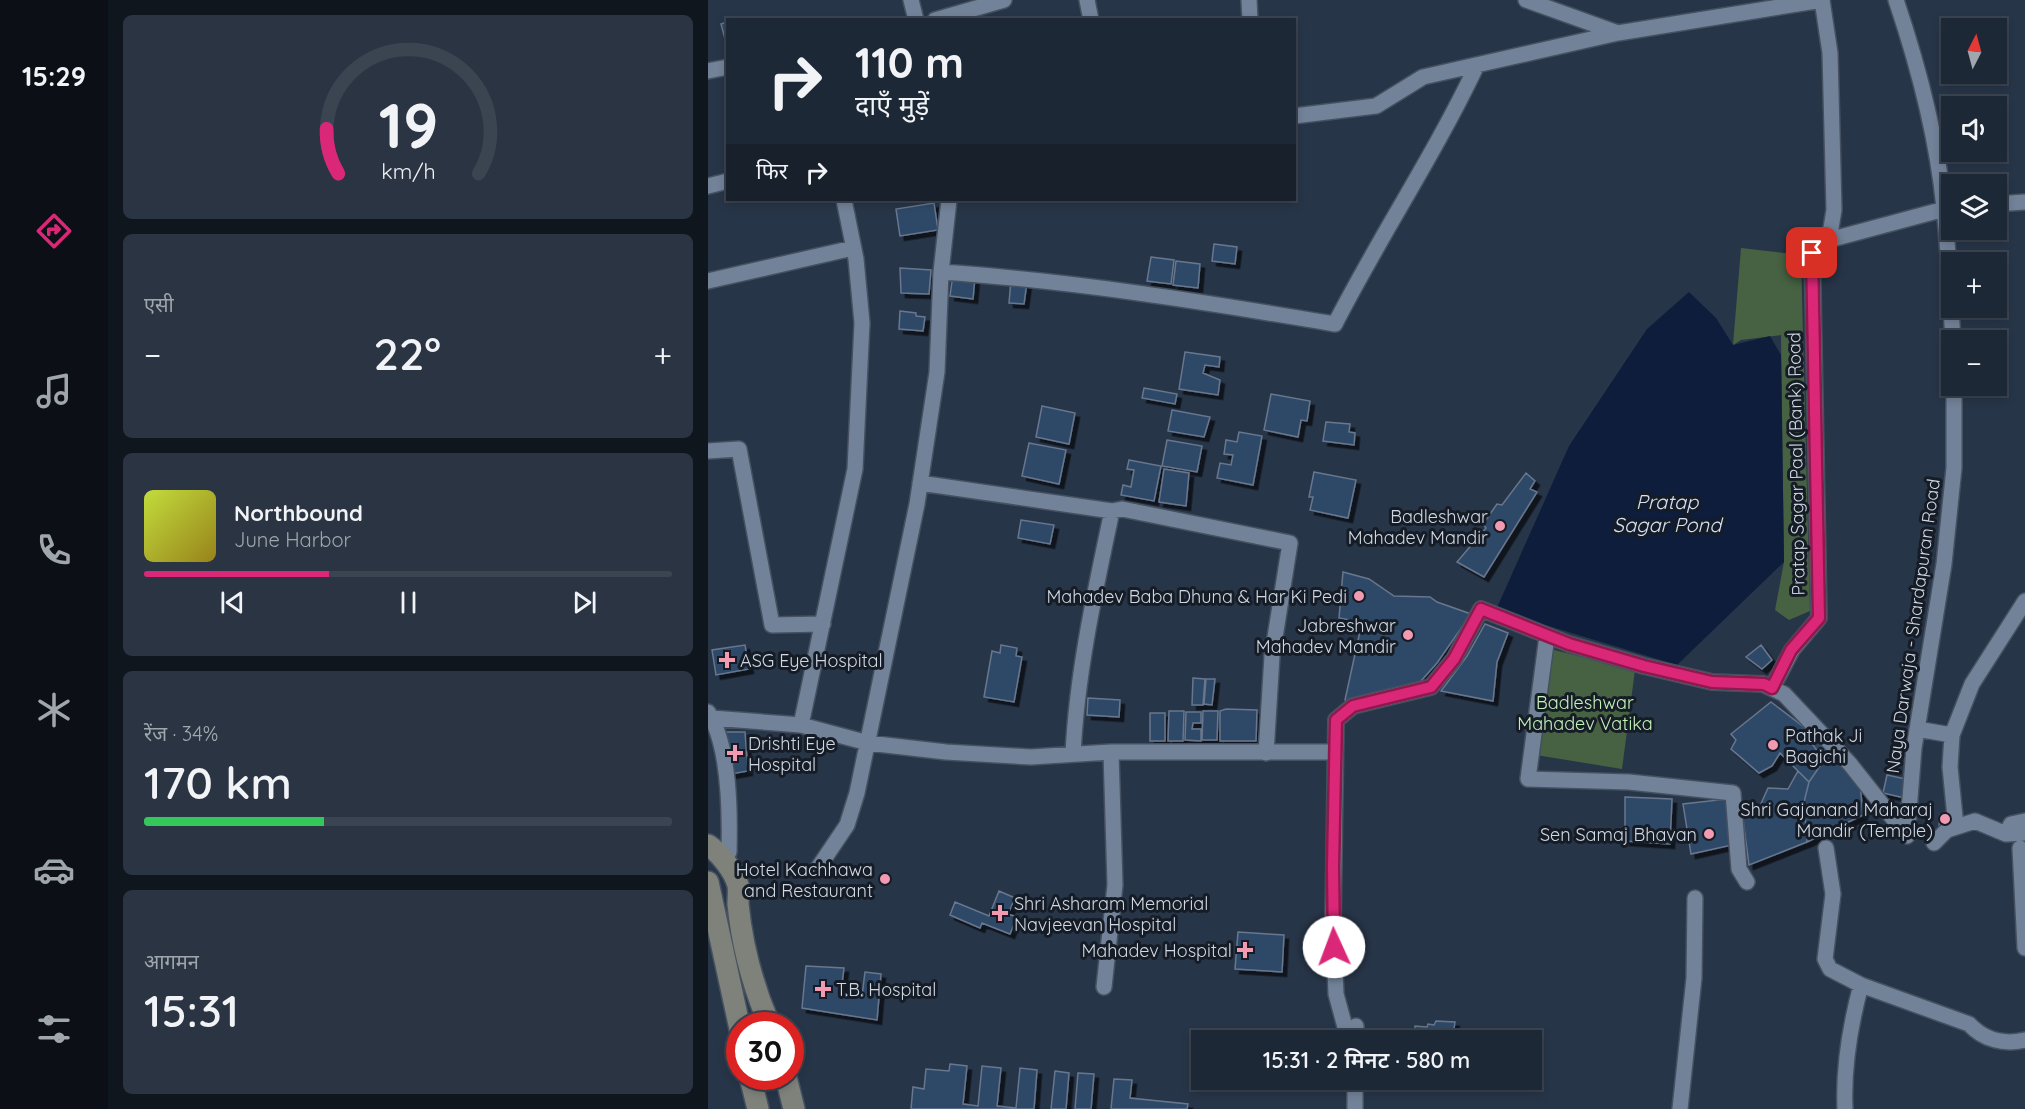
<!DOCTYPE html>
<html lang="hi">
<meta charset="utf-8">
<style>
:root{--surface:#1d2836;--page:#2a3442;--text:#f1f3f6;--muted:#a0a6ad;--line:#3b4451;--accent:#db2777}
body{margin:0;font-family:Quicksand,"Noto Sans Devanagari",sans-serif;background:var(--page);color:var(--text);height:100vh;display:flex;flex-direction:column;font-size:22px;white-space:nowrap}
*{box-sizing:border-box;margin:0}
p{font-size:20px;color:var(--muted)}
.icon{flex:none;width:33px;height:33px;fill:none;stroke:currentColor;stroke-width:2;stroke-linecap:round;stroke-linejoin:round}
.map{position:relative;flex:1;overflow:hidden}
.sheet{display:flex;flex-direction:column;gap:15px;padding:15px;background:#10161e;width:600px}
.sheet>*{flex:none}
.top-card{position:absolute;left:18px;top:18px;width:570px;height:183px;border-radius:0px;box-shadow:0 3px 9px #0003,0 0 0 2px var(--line);background:#1d2836;color:var(--text);overflow:hidden}
.needle{width:39px;rotate:6deg}
.buttons{position:absolute;left:1233px;top:18px;display:grid;gap:12px}
.buttons a{display:grid;place-items:center;width:66px;height:66px;border-radius:0px;background:var(--surface);box-shadow:0 3px 9px #0003,0 0 0 2px var(--line);font-size:30px}
.speed{position:absolute;left:18px;top:1012px;display:flex;gap:12px;font-size:30px;font-weight:700;text-align:center}
.speed>*{display:grid;place-content:center;width:78px;height:78px;border-radius:50%;background:var(--surface);box-shadow:0 3px 9px #0003,0 0 0 2px var(--line);line-height:1}
.speed .limit{border:9px solid #d22;background:#fff;color:#111}
.pin{position:absolute;display:grid;place-items:center;width:51px;height:51px;color:#fff;margin:-26px;border-radius:12px;box-shadow:0 3px 9px #0006}
.me{position:absolute;width:66px;margin:-33px;rotate:358deg;stroke-linejoin:round;filter:drop-shadow(0 0 4px #0008)}
.turn{display:flex;align-items:center;gap:21px;height:126px;padding:0 30px;font-size:27px}
.turn .icon{width:78px;height:78px;stroke-width:2.5}
.turn b{display:block;font-size:42px;line-height:51px}
.then{display:flex;align-items:center;height:57px;padding:0 30px;background:#0003;gap:12px;font-size:22px}
.big{font-size:45px;font-weight:600;line-height:1.1}
.sheet .tile{flex:1;display:flex;flex-direction:column;justify-content:center;gap:9px;min-width:0;padding:0 21px;border-radius:9px;background:var(--page)}
.sheet .dial{align-items:center;gap:0}
.dial svg{height:156px;overflow:visible;fill:none;stroke:var(--line);stroke-width:7;stroke-linecap:round;text-anchor:middle}
.dial text{fill:var(--text);stroke:none}
.song{display:flex;align-items:center;gap:18px}
.cover{width:72px;height:72px;border-radius:9px;background:linear-gradient(135deg,hsl(70 70% 55%),hsl(50 70% 35%))}
.played{height:6px;border-radius:3px;background:linear-gradient(90deg,var(--accent) 35%,var(--line) 35%)}
.keys{display:flex;justify-content:space-around;direction:ltr}
.heat{display:flex;justify-content:space-between;align-items:center;font-size:33px;direction:ltr}
.charge{height:9px;border-radius:4px;background:linear-gradient(90deg,#34c759 34%,var(--line) 0)}
.trip{position:absolute;left:483px;top:1030px;width:351px;height:60px;border-radius:0px;background:var(--surface);box-shadow:0 3px 9px #0003,0 0 0 2px var(--line);font-weight:600;line-height:60px;text-align:center}
main{display:flex;flex:1;min-height:0}
.tabs{display:flex;flex-direction:column;width:108px;justify-content:space-around;align-items:center;background:#0c1016;color:var(--muted)}
.tabs .icon{width:42px;height:42px}
.tabs .current{color:var(--accent)}
.tabs b{font-size:27px;color:var(--text)}
.map>svg:first-child{display:block}
</style>
<main>
<nav class="tabs">
<b>15:29</b>
<svg class="icon current" aria-label="directions" viewBox="0 0 24 24"><path d="M12 3l9 9-9 9-9-9zM9 14v-3h6M13 9l2 2-2 2"/></svg>
<svg class="icon" aria-label="music" viewBox="0 0 24 24"><path d="M9 18V5l10-2v13"/><circle cx="6" cy="18" r="3"/><circle cx="16" cy="16" r="3"/></svg>
<svg class="icon" aria-label="phone" viewBox="0 0 24 24"><path d="M5 4h4l2 5-3 2q2 4 5 5l2-3 5 2v4C11 20 4 13 5 4z"/></svg>
<svg class="icon" aria-label="climate" viewBox="0 0 24 24"><path d="M12 3v18M4 7l16 10M4 17L20 7"/></svg>
<svg class="icon" aria-label="car" viewBox="0 0 24 24"><path d="M5 17H2v-5l4-1 3-4h7l3 4 3 1v5h-3M9 17h6M6 11h13"/><circle cx="7" cy="17" r="2"/><circle cx="17" cy="17" r="2"/></svg>
<svg class="icon" aria-label="filters" viewBox="0 0 24 24"><path d="M4 7h16M4 17h16"/><circle cx="9" cy="7" r="2"/><circle cx="15" cy="17" r="2"/></svg>
</nav>
<section class="sheet">
<div class="tile dial"><svg viewBox="0 0 100 80">
<path d="M14 69A42 42 0 1 1 86 69"/>
<path d="M14 69A42 42 0 0 1 8 46" stroke="#db2777"/>
<text x="50" y="56" font-size="32" font-weight="700">19</text>
<text x="50" y="72" font-size="11">km/h</text>
</svg></div>
<div class="tile"><p>एसी</p>
<div class="heat"><a>−</a><b class="big">22°</b><a>+</a></div>
</div>
<div class="tile">
<div class="song"><i class="cover"></i><div><b>Northbound</b><p>June Harbor</p></div></div>
<div class="played"></div>
<div class="keys"><svg class="icon" aria-label="previous" viewBox="0 0 24 24"><path d="M18 5L8 12l10 7zM5 5v14"/></svg><svg class="icon" aria-label="pause" viewBox="0 0 24 24"><path d="M8 5v14M16 5v14"/></svg><svg class="icon" aria-label="next" viewBox="0 0 24 24"><path d="M6 5l10 7-10 7zM19 5v14"/></svg></div>
</div>
<div class="tile"><p>रेंज · 34%</p><b class="big">170 km</b><div class="charge"></div></div>
<div class="tile"><p>आगमन</p><b class="big">15:31</b></div>
</section>
<div class="map">
<svg width="1317" height="1109" viewBox="0 0 1317 1109">
<defs>
<filter id="shadow"><feDropShadow dx="4.5" dy="4.5" stdDeviation="0" flood-color="#0009"/></filter>
</defs>
<rect width="100%" height="100%" fill="#273548"/>
<path fill="#466242" d="M1033 248 1093 255 1102 611 1081 620 1067 610 1076 562 1073 335 1033 340 1025 345Z
M842 649 927 670 914 769 828 755Z"/>
<path fill="#0e1d3b" d="M981 292 1008 318 1025 345 1062 336 1073 355 1076 562 969 665 788 610 861 446 939 329Z"/>
<path fill="#2f4868" stroke="#67778d" stroke-width="1.5" filter="url(#shadow)" d="M16 23 20 25V50L13 24Z
M226 203 230 230 192 236 188 209Z
M506 244 529 247 527 264 504 261Z
M443 257 466 260 463 284 439 281Z
M468 261 492 264 490 288 465 285Z
M192 268 223 270 221 294 193 293Z
M245 274 267 277 265 299 242 296Z
M303 280 319 282 316 304 301 303Z
M192 311 208 313V316L217 317 215 331 191 329Z
M477 352 512 357 511 367 497 365 495 373 512 380 510 395 471 389Z
M436 388 469 394 467 404 434 398Z
M563 394 602 401 599 421 593 420 590 437 556 430Z
M334 406 367 413 361 444 328 437Z
M464 410 502 417 496 437 460 431Z
M618 422 642 424 641 432 647 433 646 445 615 441Z
M531 432 554 436 545 485 509 478 512 463 523 465 525 455 516 454 518 440 529 442Z
M459 440 494 446 489 472 454 466Z
M321 443 358 450 351 484 314 476Z
M421 460 453 466 446 501 413 495 415 485 423 487 426 470 419 469Z
M456 469 481 473 478 506 451 502Z
M606 472 648 480 640 518 602 510 605 497H601Z
M818 473 827 481 822 489 829 492 776 577 749 562 778 528 775 524 789 504 794 505Z
M313 520 346 525 342 544 310 538Z
M635 572 661 579 686 596 722 597 729 602 763 614 729 663 712 682 640 702 637 700 654 622 631 618Z
M777 624 800 633 789 662 785 701 733 691 759 656Z
M37 645 41 669 8 675 4 650Z
M293 645 309 648 308 656 314 657 306 702 276 697 284 651 292 653Z
M1053 645 1064 660 1054 669 1038 657Z
M485 678 497 679 495 705H484Z
M498 679H507L504 705 496 704Z
M380 698 412 700 411 717 379 715Z
M1063 702 1105 734 1099 737 1116 760 1101 782 1072 753 1064 766 1051 773 1023 749 1028 740 1023 734Z
M518 709 549 710 548 741H512V711Z
M461 711H476L475 741H460Z
M495 711H510L509 740H494Z
M478 712H493V723H485L484 729H493V741L477 740Z
M442 713H457V741H442Z
M16 732H37L40 771 23 774Z
M1105 734 1152 783 1155 815 1099 842 1096 802 1101 782 1116 760 1099 737Z
M1090 771 1101 782 1096 802 1099 842 1041 865 1033 804 1052 806 1060 788 1080 789Z
M1179 775 1198 779 1197 798 1175 793Z
M917 797 964 799 962 844 917 841Z
M1019 799 1024 845 983 854 975 804Z
M1238 813 1243 824 1231 827 1232 815Z
M291 891 307 898 300 914 309 917 302 934 274 923 272 928 242 915 247 902 281 916Z
M530 932 576 935 574 972 527 969Z
M98 966 136 968 133 992 154 996 157 972 173 974 169 1020 94 1008Z
M728 1021 747 1022 744 1041H689L693 1034 707 1029V1026L719 1027 720 1024 726 1025Z
M495 1029 543 1033 542 1041H494Z
M242 1064 259 1066 255 1104 270 1106 274 1066 293 1068 289 1106 308 1108 312 1068 329 1070 326 1109H203L205 1087 216 1089 218 1069 241 1071Z
M347 1071 361 1073 358 1109H343Z
M370 1073 386 1074 383 1109H367Z
M406 1079 424 1080 422 1098 480 1104 479 1109H403Z"/>
<g fill="none" stroke-linecap="round" stroke-linejoin="round">
<g stroke="#455160" stroke-width="18">
<path id="street" d="M203 0 208 20
M379 0 383 20
M541 0 542 20
M818 0 910 33
M1114 0 1122 53 1126 210 1121 240 1244 207
M1188 0C1211 68 1229 137 1236 208 1241 252 1242 297 1245 340
M227 20 296 0
M0 71 20 67
M586 116 668 106 715 77 910 33 1114 0
M0 186 20 181
M1288 204 1317 202
M233 272C366 281 496 302 627 324 672 236 727 154 769 65
M0 281 145 248
M0 451 31 449 64 625 115 624
M212 483 404 511
M839 636 820 779 921 782 1025 793 1031 869 1039 882
M1064 688 1084 650 1111 618 1104 242 1121 240
M0 712C22 746 22 813 21 852
M4 718 93 725 160 743 238 752 323 757 403 752
M93 725 147 469 154 323 148 259 136 200
M1209 729 1244 735 1242 767 1248 827
M1244 735 1264 684 1317 601
M365 754C369 672 387 591 404 511L414 509 582 543 564 656 558 753
M1298 834 1303 824 1317 821
M1199 836 1206 748 1236 564 1246 468V386
M1226 843 1239 830 1267 821 1298 834 1317 833
M1118 848 1125 894 1117 959 1122 969 1153 985 1261 1024C1276 1040 1296 1045 1317 1040
M1312 848 1317 948
M110 868 139 825 149 793 209 504 229 372 233 272 241 200
M396 987 407 885 403 752H627
M637 1027 628 994 625 923 628 720 645 706 723 687 746 659 773 609 861 644 936 666 1004 682 1055 684 1076 694 1142 764 1199 836
M648 1041V1026
M647 1109V1080
M972 1109 986 978 987 898
M1137 1109C1135 1066 1142 1026 1153 985"/>
</g>
<g stroke="#455160" stroke-width="24">
<path id="secondary" d="M0 845C12 853 26 871 30 885 31 891 30 898 30 904 34 945 46 989 62 1026
M0 882 32 1029
M42 1077 50 1109
M78 1077 86 1109"/>
</g>
<use href="#street" stroke="#728298" stroke-width="15"/>
<use href="#secondary" stroke="#7f827a" stroke-width="21"/>
</g>
<g fill="none" stroke-linecap="round" stroke-linejoin="round">
<g stroke="#8e194d" stroke-width="15">
<path id="route" d="M626 947 625 866 628 720 645 706 723 687 746 659 773 609 861 644 936 666 1004 682 1056 684 1064 688 1083 650 1111 618 1104 253"/>
</g>
<use href="#route" stroke="#db2777" stroke-width="10"/>
</g>
<g fill="#f19ab1" stroke="#161c25" stroke-width="2">
<circle cx="792" cy="526" r="6"/>
<circle cx="651" cy="596" r="6"/>
<circle cx="700" cy="635" r="6"/>
<path d="M16 651h6v6h6v6h-6v6h-6v-6h-6v-6h6z"/>
<circle cx="1065" cy="745" r="6"/>
<path d="M24 744h6v6h6v6h-6v6h-6v-6h-6v-6h6z"/>
<circle cx="1237" cy="819" r="6"/>
<circle cx="1001" cy="834" r="6"/>
<circle cx="177" cy="879" r="6"/>
<path d="M289 904h6v6h6v6h-6v6h-6v-6h-6v-6h6z"/>
<path d="M534 941h6v6h6v6h-6v6h-6v-6h-6v-6h6z"/>
<path d="M112 980h6v6h6v6h-6v6h-6v-6h-6v-6h6z"/>
</g>
<g text-anchor="middle" dominant-baseline="central" stroke-width="6" stroke-linejoin="round" paint-order="stroke">
<g font-size="18" fill="#cfd8e4" stroke="#161c25">
<text transform="translate(1088 464) rotate(-91)">Pratap Sagar Paal (Bank) Road</text>
<text transform="translate(1205 626) rotate(-82)">Naya Darwaja - Shardapuran Road</text>
</g>
<g font-size="18" fill="#cfd8e4" stroke="#161c25" text-anchor="end">
<text x="780" y="516">Badleshwar<tspan x="780" dy="21">Mahadev Mandir</tspan></text>
<text x="639" y="596">Mahadev Baba Dhuna &amp; Har Ki Pedi</text>
<text x="688" y="625">Jabreshwar<tspan x="688" dy="21">Mahadev Mandir</tspan></text>
<text x="32" y="660" text-anchor="start">ASG Eye Hospital</text>
<text x="1077" y="735" text-anchor="start">Pathak Ji<tspan x="1077" dy="21">Bagichi</tspan></text>
<text x="40" y="743" text-anchor="start">Drishti Eye<tspan x="40" dy="21">Hospital</tspan></text>
<text x="1225" y="809">Shri Gajanand Maharaj<tspan x="1225" dy="21">Mandir (Temple)</tspan></text>
<text x="989" y="834">Sen Samaj Bhavan</text>
<text x="165" y="869">Hotel Kachhawa<tspan x="165" dy="21">and Restaurant</tspan></text>
<text x="306" y="903" text-anchor="start">Shri Asharam Memorial<tspan x="306" dy="21">Navjeevan Hospital</tspan></text>
<text x="524" y="950">Mahadev Hospital</text>
<text x="128" y="989" text-anchor="start">T.B. Hospital</text>
</g>
<g font-size="18" fill="#c1f2b9" stroke="#161c25">
<text x="877" y="702">Badleshwar<tspan x="877" dy="21">Mahadev Vatika</tspan></text>
</g>
<g font-size="20" font-style="italic" fill="#d2e0f9" stroke="#161c25">
<text x="959" y="501">Pratap<tspan x="959" dy="23">Sagar Pond</tspan></text>
</g>
</g>
</svg>
<div class="buttons">
<a><svg class="needle" viewBox="-14 -14 28 28"><path d="M0-13l5 13h-10z" fill="#e53935"/><path d="M0 13l5-13h-10z" fill="#a0a6ad"/></svg></a>
<a><svg class="icon" aria-label="sound" viewBox="0 0 24 24"><path d="M4 9h4l5-4v14l-5-4H4zM17 9q2 3 0 6"/></svg></a>
<a><svg class="icon" aria-label="layers" viewBox="0 0 24 24"><path d="M12 4l9 5-9 5-9-5zM3 14l9 5 9-5"/></svg></a>
<a>+</a>
<a>−</a>
</div>
<div class="speed"><div class="limit">30</div></div>
<div class="pin" style="left:1104px;top:253px;background:#d93025"><svg class="icon" aria-label="arrive" viewBox="0 0 24 24"><path d="M6 21V4h12l-3 4 3 4H6"/></svg></div>
<svg class="me" style="left:626px;top:947px" viewBox="-20 -20 40 40"><circle r="19" fill="#fff"/><path d="M0-13L10 11 0 6-10 11z" fill="#db2777"/></svg>
<div class="trip">15:31 · 2 मिनट · 580 m</div>
<div class="top-card">
<div class="turn"><svg class="icon" aria-label="right" viewBox="0 0 24 24"><path d="M7 20v-9h11M14 6l5 5-5 5"/></svg><div><b>110 m</b>दाएँ मुड़ें</div></div>
<div class="then">फिर<svg class="icon" aria-label="right" viewBox="0 0 24 24"><path d="M7 20v-9h11M14 6l5 5-5 5"/></svg></div>
</div>
</div>
</main>
